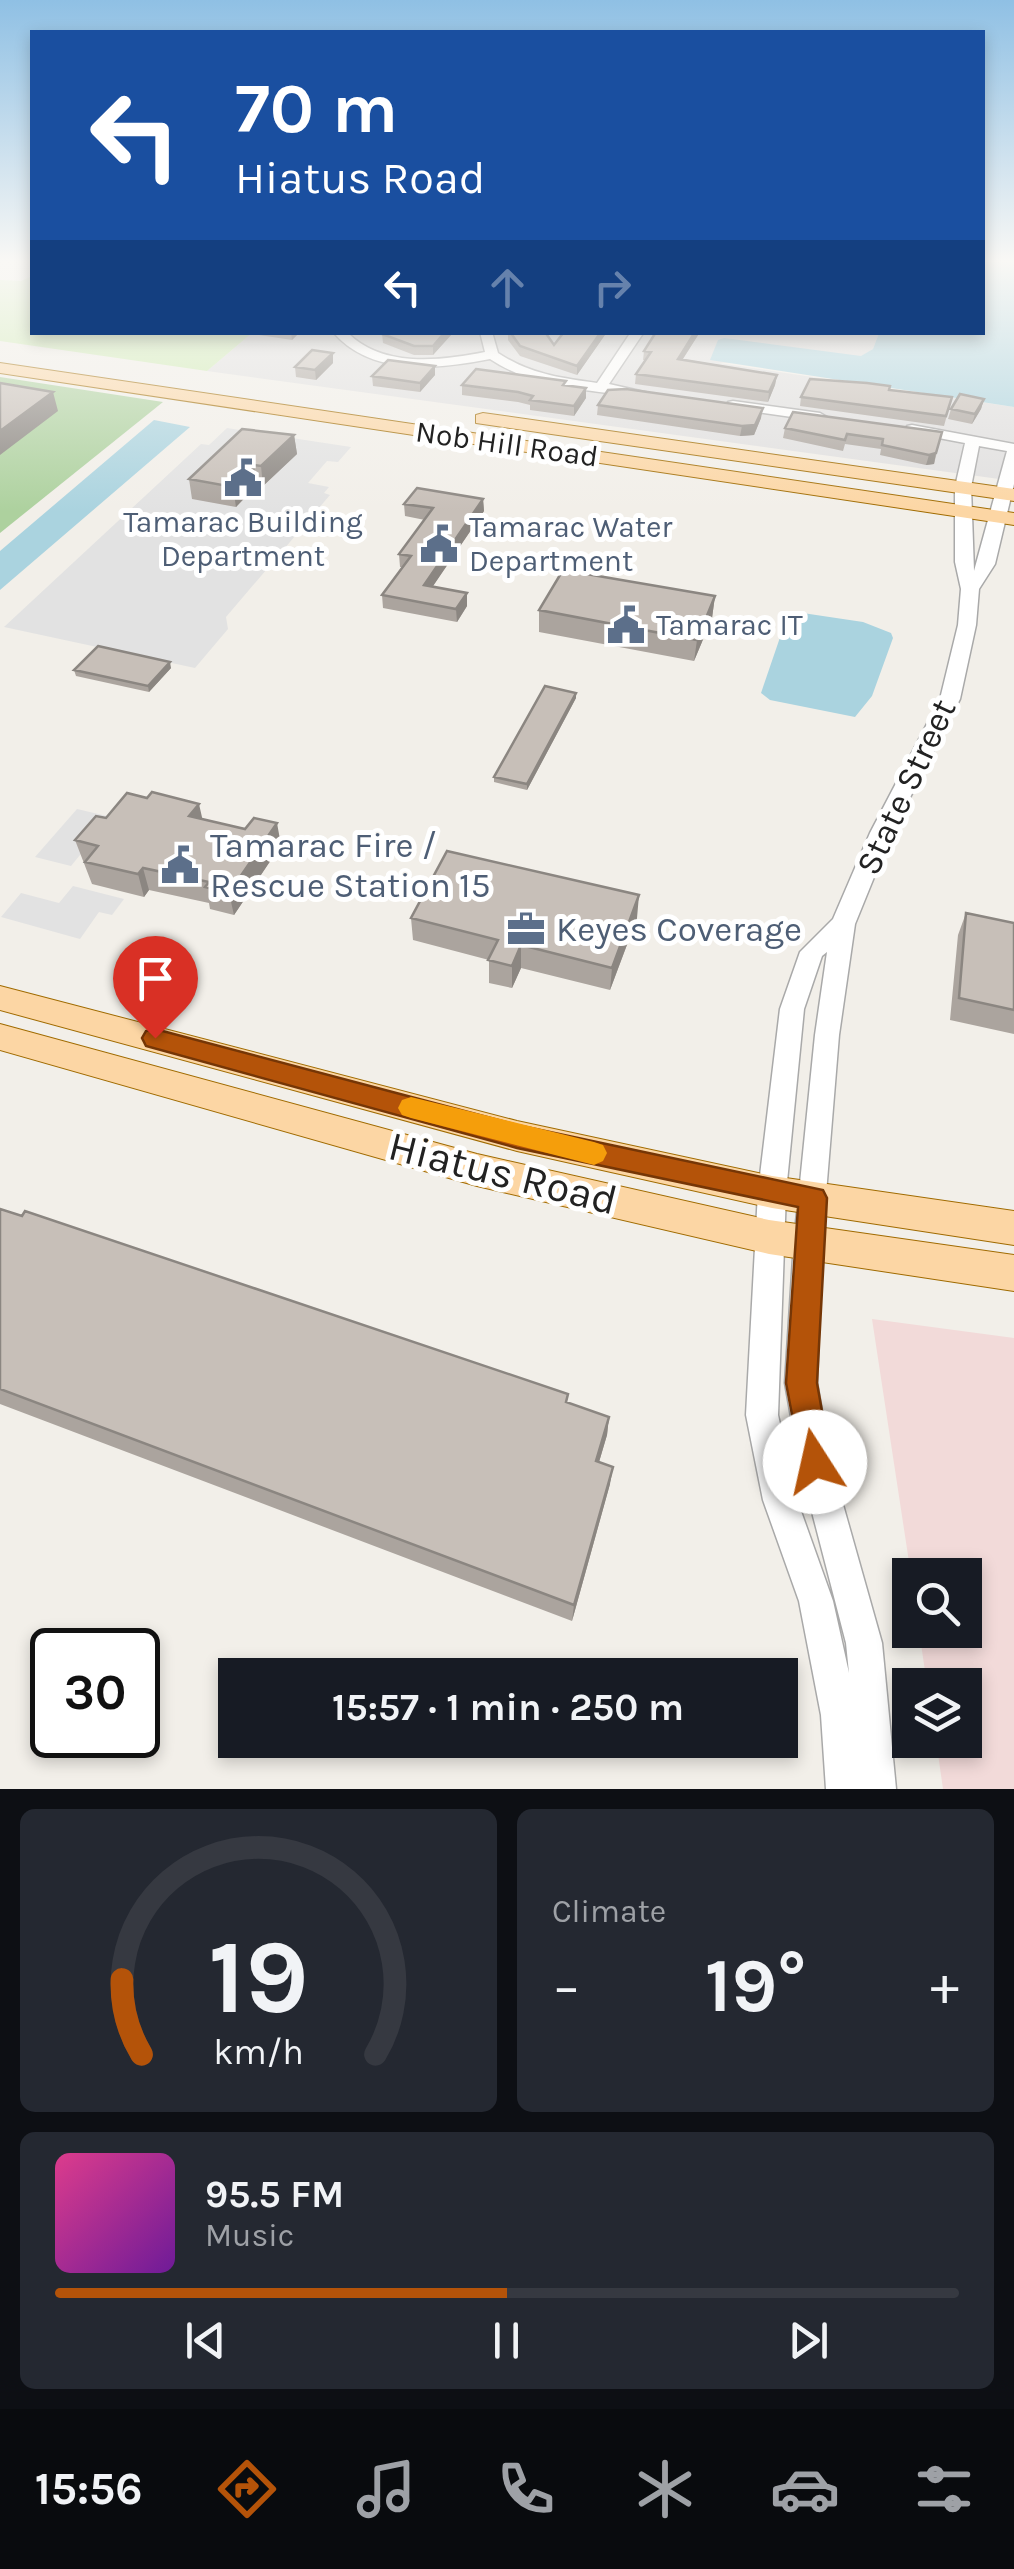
<!DOCTYPE html>
<meta charset="utf-8">
<style>
:root{--surface:#171b24;--page:#242831;--text:#f1f3f6;--muted:#9ea1a6;--line:#363941;--accent:#b45309}
body{margin:0;font-family:Karla,sans-serif;background:var(--page);color:var(--text);height:100vh;display:flex;flex-direction:column;font-size:38px;white-space:nowrap}
*{box-sizing:border-box;margin:0}
p{font-size:32px;color:var(--muted)}
.icon{flex:none;width:55px;height:55px;fill:none;stroke:currentColor;stroke-width:2;stroke-linecap:round;stroke-linejoin:round}
.map{position:relative;height:1789px;overflow:hidden}
.drawer{display:flex;flex-direction:column;gap:20px;padding:20px;background:#0d0f14;flex:1}
.drawer>*{flex:none}
.top-card{position:absolute;left:30px;top:30px;width:955px;height:305px;border-radius:0px;box-shadow:0 5px 15px #0003;background:#1a4fa0;color:#fff;overflow:hidden}
.buttons{position:absolute;left:892px;top:1558px;display:grid;gap:20px}
.buttons a{display:grid;place-items:center;width:90px;height:90px;border-radius:0px;background:var(--surface);box-shadow:0 5px 15px #0003;font-size:50px}
.speed{position:absolute;left:30px;top:1628px;display:flex;gap:20px;font-size:50px;font-weight:700;text-align:center}
.speed>*{display:grid;place-content:center;width:130px;height:130px;border-radius:50%;background:var(--surface);box-shadow:0 5px 15px #0003;line-height:1}
.speed .limit{border:5px solid #111;border-radius:15px;background:#fff;color:#111}
.pin{position:absolute;display:grid;place-items:center;width:85px;height:85px;color:#fff;margin:-102px -42px;border-radius:50% 50% 50% 0;rotate:-45deg;box-shadow:0 0 10px #0007}
.pin .icon{rotate:45deg}
.me{position:absolute;width:110px;margin:-55px;rotate:350deg;stroke-linejoin:round;filter:drop-shadow(0 0 8px #0008)}
.turn{display:flex;align-items:center;gap:35px;height:210px;padding:0 40px;font-size:45px}
.turn .icon{width:130px;height:130px;stroke-width:2.5}
.turn b{display:block;font-size:70px;line-height:85px}
.lanes{display:flex;align-items:center;height:95px;padding:0 40px;background:#0003;justify-content:center;gap:50px;direction:ltr}
.lanes .off{opacity:.35}
.big{font-size:75px;font-weight:700;line-height:1.1}
.drawer .card{flex:1;display:flex;flex-direction:column;justify-content:center;gap:15px;min-width:0;padding:0 35px;border-radius:15px;background:var(--page)}
.drawer .dial{align-items:center;gap:0}
.dial svg{height:260px;overflow:visible;fill:none;stroke:var(--line);stroke-width:7;stroke-linecap:round;text-anchor:middle}
.dial text{fill:var(--text);stroke:none}
.song{display:flex;align-items:center;gap:30px}
.cover{width:120px;height:120px;border-radius:15px;background:linear-gradient(135deg,hsl(330 70% 55%),hsl(280 70% 35%))}
.played{height:10px;border-radius:5px;background:linear-gradient(90deg,var(--accent) 50%,var(--line) 50%)}
.keys{display:flex;justify-content:space-around;direction:ltr}
.heat{display:flex;justify-content:space-between;align-items:center;font-size:55px;direction:ltr}
.drawer .tiles{flex:1;display:grid;gap:20px;grid-template-columns:1fr 1fr}
.card:last-child{grid-column:span 2}
.trip{position:absolute;left:218px;top:1658px;width:580px;height:100px;border-radius:0px;background:var(--surface);box-shadow:0 5px 15px #0003;font-weight:700;line-height:100px;text-align:center}
.tabs{display:flex;height:160px;justify-content:space-around;align-items:center;background:#090b0e;color:var(--muted)}
.tabs .icon{width:70px;height:70px}
.tabs .active{color:var(--accent)}
.tabs b{font-size:45px;color:var(--text)}
.map>svg:first-child{display:block}
</style>
<div class="map">
<svg width="1014" height="1789" viewBox="0 0 1014 1789">
<rect width="100%" height="100%" fill="#f2efe9"/>
<path fill="#e0dfdf" d="M252 333H879L873 349 862 356 718 363 1014 407V481L207 371Z"/>
<path fill="#f2dad9" d="M872 1319 1014 1338V1789H943L936 1740H965V1685H927L919 1630H965V1575H911Z"/>
<path fill="#cdebb0" d="M32 276V332L252 333 207 371 0 341V280L21 281Z"/>
<path fill="#add19e" d="M0 377 163 402 0 533Z"/>
<path fill="#e2e2e2" d="M227 428 351 447 338 462 327 461 308 483 329 487 324 493 330 495 226 617 228 629 195 668 4 627 201 444 209 445Z
M77 809 111 817 71 866 35 857Z
M73 886 124 899 112 915 99 912 80 939 1 917 21 893 59 903Z"/>
<path fill="#aad3df" d="M983 261H1014V407L710 360 718 340 724 338 861 356 873 349 879 333 982 332Z
M154 420 190 427 0 590V551Z
M796 612 863 622 891 633 893 638 872 696 855 717 770 700 761 693 787 617Z"/>
<g fill="none" stroke-linecap="round" stroke-linejoin="round">
<g stroke="#a9a9a9" stroke-width="3">
<path id="minor" d="M333 332H347C382 368 439 361 485 352L480 332H492L498 353C530 374 560 378 597 383L631 332H644L609 384 649 393 642 397C590 390 535 389 490 359 437 369 372 377 333 332Z
M733 401 820 413 827 417 820 421 728 408V402Z
M912 425 1014 444V484L995 564 979 589 976 625 960 699 892 833 855 924 839 1035 822 1242 817 1383 831 1462 882 1643 896 1789H826L821 1715 799 1601 763 1500 746 1415 758 1192 780 1009 800 952 833 919 870 833 940 699 958 625 961 589 955 562V487L965 443 907 432V426ZM979 446 1007 451 974 571 971 487ZM827 952 815 1035 794 1242 785 1383 799 1462 846 1643 849 1673 833 1601 797 1500 778 1415 786 1192 804 1009 822 956Z"/>
</g>
<g stroke="#a06b00" stroke-width="2">
<path id="major" d="M0 363 1014 513V525L0 373Z
M483 413 1014 489V501L476 423V415Z
M0 986 517 1121 772 1176 1014 1211V1245L772 1208 517 1151 0 1010Z
M0 1024 477 1154 769 1220 1014 1255V1291L769 1254 477 1186 0 1050Z"/>
</g>
<use href="#minor" fill="#fff" fill-rule="evenodd"/>
<use href="#major" fill="#fcd6a4" fill-rule="evenodd"/>
</g>
<path fill="#aba49e" d="M258 332H300L292 340 259 335Z
M387 332H453L433 355H414L383 343 382 334Z
M508 332H545L554 345 607 332 577 375 520 356 508 340Z
M700 332 683 359 777 375 775 385 768 402 635 384 636 374 645 360H643L644 351Z
M333 363 316 380 296 377 295 367Z
M435 366V375L420 392 373 386 372 376Z
M462 385H565L586 398 574 416 530 410V405L518 402 462 395Z
M889 390 952 397 944 426 800 406 801 397Z
M984 399 981 409 972 424 948 419 951 409Z
M598 405 761 418 754 435 740 436 597 415Z
M785 428 942 432 934 464 926 465 880 455 881 449 845 444 843 451 783 438Z
M294 435 297 454 263 486 257 485 236 507 192 499 189 479Z
M483 499 484 511 432 587 467 606 457 622 383 608 382 595 403 567H400L399 554 425 520 405 516 404 504Z
M715 596 712 618 694 661 539 632V610Z
M171 668 149 692 76 676 74 670Z
M576 693V698L527 790 494 782V777Z
M106 818 203 819 281 845 234 915 210 909 209 903 149 890 144 897 92 884 75 840Z
M966 913 1014 923V1034L950 1020 958 935Z
M411 918H637L610 990 521 968 512 988 489 983V960L413 940Z
M0 1209 609 1417 607 1435 599 1462 610 1484 572 1621 0 1404Z"/>
<path fill="#8b8681" d="M291 332H300L292 340Z
M445 332 453 333 433 355V346Z
M601 332H607L577 375V366Z
M695 332H700L677 368 678 359Z
M333 353V363L316 380 315 370Z
M435 366V375L420 392V383Z
M777 375 775 385 768 402 769 392Z
M586 388V398L574 416V406Z
M53 392 58 411 0 455V431Z
M984 399 981 409 972 424 975 414Z
M763 408 761 418 754 435 740 436 742 426Z
M294 435 297 454 263 486 261 466Z
M936 453 934 464 926 465 929 455Z
M254 465 257 485 236 507 233 487Z
M483 499 484 511 425 598 424 585Z
M467 593V606L457 622 456 609Z
M715 596 712 618 694 661 697 640Z
M170 662 171 668 149 692 148 686Z
M576 693V698L527 790V784Z
M199 804 204 826 189 816Z
M277 823 281 845 234 915 229 893Z
M143 868 149 890 144 897 138 874Z
M639 895 637 918 610 990 612 968Z
M521 945V968L512 988V966Z
M609 1417 607 1435 594 1479 596 1461Z
M613 1467 610 1484 572 1621 574 1605Z"/>
<path fill="#c7bfb8" stroke="#8b8681" stroke-width="2.5" d="M387 332H445L433 346H414L382 334Z
M510 332H545L554 345 564 332H601L577 366 520 346Z
M656 332H695L678 359 777 375 769 392 636 374 651 352 644 351Z
M312 350 333 353 315 370 295 367Z
M388 360 435 366 420 383 372 376Z
M476 369 566 381 563 385 586 388 574 406 530 400 533 396 518 392 462 385Z
M810 379 867 383 890 386 889 390 952 397 946 416 801 397Z
M0 383 53 392 0 431Z
M626 389 763 408 755 425 742 426 598 405 608 390Z
M960 394 984 399 975 414 951 409Z
M793 412 942 432 936 453 929 455 882 445 883 439 847 434 845 440 785 428Z
M242 429 294 435 261 466 254 465 233 487 189 479Z
M417 488 483 499 424 585 467 593 456 609 382 595 411 556 399 554 433 508 404 504Z
M563 570 715 596 697 640 539 610Z
M98 646 170 662 148 686 74 670Z
M545 686 576 693 527 784 494 777Z
M152 792 199 804 189 816 245 829 254 818 277 823 229 893 205 887 209 882 143 868 138 874 85 862 98 846 75 840 96 816 106 818 127 793 147 798Z
M447 851 639 895 612 968 521 945 512 966 488 960 498 940 411 918Z
M966 913 1014 923V1010L959 998Z
M0 1209 22 1216 25 1211 568 1394 566 1402 609 1417 596 1461 613 1467 574 1605 0 1389Z"/>
<linearGradient id="sky" x2="0" y2="1"><stop stop-color="#8fc0e4"/><stop offset="0.51" stop-color="#f9f8f5"/><stop offset="1" stop-color="#f9f8f5" stop-opacity="0"/></linearGradient>
<rect width="1014" height="512" fill="url(#sky)"/>
<path fill="#b45309" stroke="#753606" stroke-width="2.5" d="M155 1029 517 1125 823 1190 827 1198 817 1383 831 1462 826 1473 815 1478 803 1473 786 1383 798 1207 517 1148 146 1046 142 1038 146 1031Z"/>
<path fill="#f59e0b" d="M411 1097 594 1142 603 1145 607 1153 603 1161 594 1165 411 1118 402 1115 398 1108 402 1100Z"/>
<defs>
<g id="civic-bare" transform="scale(3)"><path d="M-.6-6.5H3V-4.5H.6V-3L4-1V1h2V6H-6V1h2V-1L-.6-3ZM-1.2 2.5V6h2.4V2.5Z" fill="#5c6f8a" stroke="#fff" stroke-width="2.5" paint-order="stroke"/></g>
<g id="office-bare" transform="scale(3)"><path d="M-6-3h4V-5.5h4V-3h4V5H-6ZM-1-4.5V-3h2v-1.5ZM-6 0V1H6V0Z" fill="#5c6f8a" stroke="#fff" stroke-width="2.5" paint-order="stroke"/></g>
</defs>
<g fill-rule="evenodd">
<use href="#civic-bare" x="243" y="478"/>
<use href="#civic-bare" x="439" y="544"/>
<use href="#civic-bare" x="626" y="625"/>
<use href="#civic-bare" x="180" y="865"/>
<use href="#office-bare" x="526" y="929"/>
</g>
<g text-anchor="middle" dominant-baseline="central" stroke-width="10" stroke-linejoin="round" paint-order="stroke">
<g font-size="30" fill="#222" stroke="#fff">
<text transform="translate(507 444) rotate(8)">Nob Hill Road</text>
</g>
<g font-size="30" fill="#4e5e75" stroke="#fff" text-anchor="start">
<text x="243" y="522" text-anchor="middle">Tamarac Building<tspan x="243" dy="34">Department</tspan></text>
<text x="469" y="527">Tamarac Water<tspan x="469" dy="34">Department</tspan></text>
<text x="656" y="625">Tamarac IT</text>
</g>
<g font-size="35" fill="#222" stroke="#fff">
<text transform="translate(906 787) rotate(-65)">State Street</text>
</g>
<g font-size="35" fill="#4e5e75" stroke="#fff" text-anchor="start">
<text x="210" y="845">Tamarac Fire /<tspan x="210" dy="40">Rescue Station 15</tspan></text>
<text x="556" y="929">Keyes Coverage</text>
</g>
<g font-size="42" fill="#222" stroke="#fff">
<text transform="translate(503 1173) rotate(14)">Hiatus Road</text>
</g>
</g>
</svg>
<div class="buttons">
<a><svg class="icon" aria-label="search" viewBox="0 0 24 24"><circle cx="10" cy="10" r="6"/><path d="M15 15l6 6"/></svg></a>
<a><svg class="icon" aria-label="layers" viewBox="0 0 24 24"><path d="M12 4l9 5-9 5-9-5zM3 14l9 5 9-5"/></svg></a>
</div>
<div class="speed"><div class="limit">30</div></div>
<div class="pin" style="left:155px;top:1038px;background:#d93025"><svg class="icon" aria-label="arrive" viewBox="0 0 24 24"><path d="M6 21V4h12l-3 4 3 4H6"/></svg></div>
<svg class="me" style="left:815px;top:1462px" viewBox="-20 -20 40 40"><circle r="19" fill="#fff"/><path d="M0-13L10 11 0 6-10 11z" fill="#b45309"/></svg>
<div class="trip">15:57 · 1 min · 250 m</div>
<div class="top-card">
<div class="turn"><svg class="icon" aria-label="left" viewBox="0 0 24 24"><path d="M17 20v-9H6M10 6l-5 5 5 5"/></svg><div><b>70 m</b>Hiatus Road</div></div>
<div class="lanes"><svg class="icon" aria-label="left" viewBox="0 0 24 24"><path d="M17 20v-9H6M10 6l-5 5 5 5"/></svg><svg class="icon off" aria-label="ahead" viewBox="0 0 24 24"><path d="M12 20V5M6 11l6-6 6 6"/></svg><svg class="icon off" aria-label="right" viewBox="0 0 24 24"><path d="M7 20v-9h11M14 6l5 5-5 5"/></svg></div>
</div>
</div>
<section class="drawer">
<div class="tiles">
<div class="card dial"><svg viewBox="0 0 100 80">
<path d="M14 69A42 42 0 1 1 86 69"/>
<path d="M14 69A42 42 0 0 1 8 46" stroke="#b45309"/>
<text x="50" y="56" font-size="32" font-weight="700">19</text>
<text x="50" y="72" font-size="11">km/h</text>
</svg></div>
<div class="card"><p>Climate</p>
<div class="heat"><a>−</a><b class="big">19°</b><a>+</a></div>
</div>
<div class="card">
<div class="song"><i class="cover"></i><div><b>95.5 FM</b><p>Music</p></div></div>
<div class="played"></div>
<div class="keys"><svg class="icon" aria-label="previous" viewBox="0 0 24 24"><path d="M18 5L8 12l10 7zM5 5v14"/></svg><svg class="icon" aria-label="pause" viewBox="0 0 24 24"><path d="M8 5v14M16 5v14"/></svg><svg class="icon" aria-label="next" viewBox="0 0 24 24"><path d="M6 5l10 7-10 7zM19 5v14"/></svg></div>
</div>
</div>
</section>
<nav class="tabs">
<b>15:56</b>
<svg class="icon active" aria-label="directions" viewBox="0 0 24 24"><path d="M12 3l9 9-9 9-9-9zM9 14v-3h6M13 9l2 2-2 2"/></svg>
<svg class="icon" aria-label="music" viewBox="0 0 24 24"><path d="M9 18V5l10-2v13"/><circle cx="6" cy="18" r="3"/><circle cx="16" cy="16" r="3"/></svg>
<svg class="icon" aria-label="phone" viewBox="0 0 24 24"><path d="M5 4h4l2 5-3 2q2 4 5 5l2-3 5 2v4C11 20 4 13 5 4z"/></svg>
<svg class="icon" aria-label="climate" viewBox="0 0 24 24"><path d="M12 3v18M4 7l16 10M4 17L20 7"/></svg>
<svg class="icon" aria-label="car" viewBox="0 0 24 24"><path d="M5 17H2v-5l4-1 3-4h7l3 4 3 1v5h-3M9 17h6M6 11h13"/><circle cx="7" cy="17" r="2"/><circle cx="17" cy="17" r="2"/></svg>
<svg class="icon" aria-label="filters" viewBox="0 0 24 24"><path d="M4 7h16M4 17h16"/><circle cx="9" cy="7" r="2"/><circle cx="15" cy="17" r="2"/></svg>
</nav>
